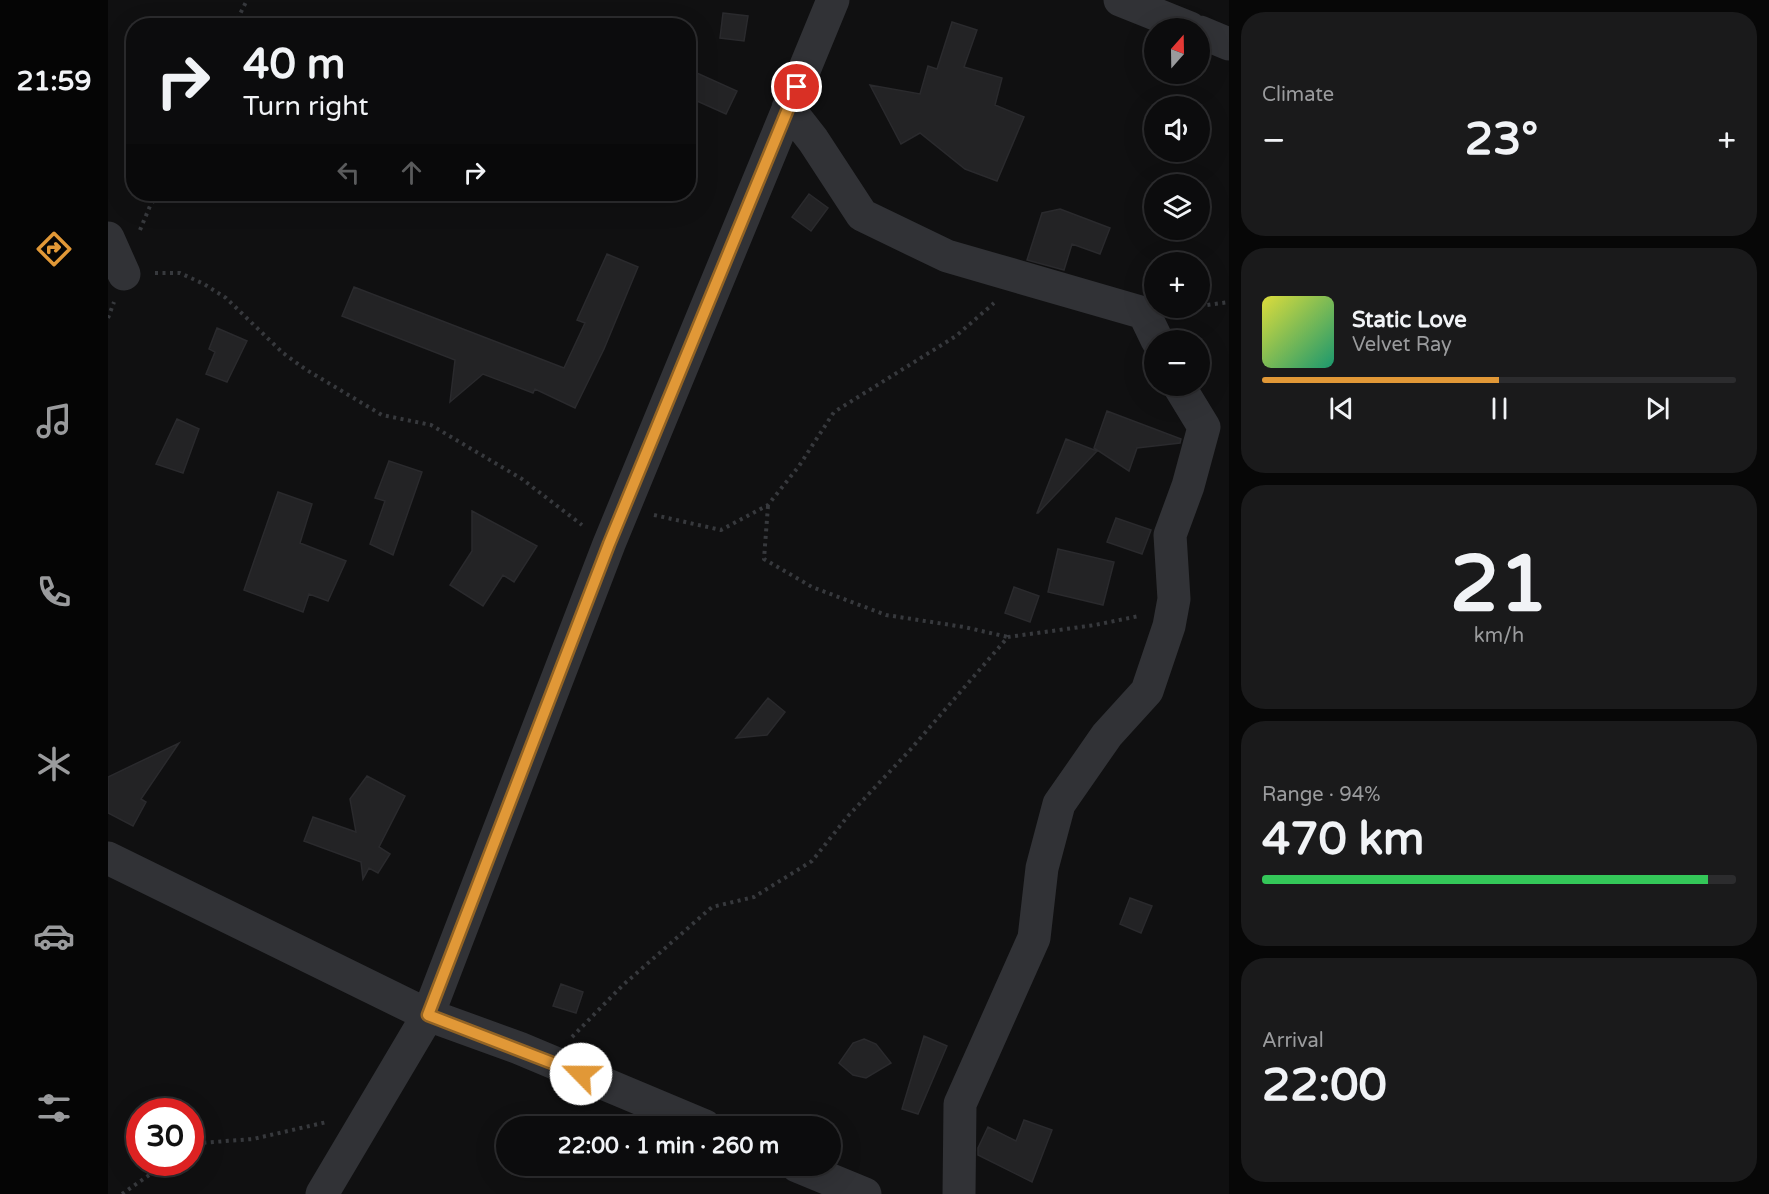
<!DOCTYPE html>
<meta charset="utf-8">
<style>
:root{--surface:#0c0c0d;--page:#1a1a1b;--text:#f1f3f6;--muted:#9a9b9d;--line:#2c2c2e;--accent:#e19837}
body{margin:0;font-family:"Varela Round",sans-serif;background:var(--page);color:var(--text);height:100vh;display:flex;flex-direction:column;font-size:22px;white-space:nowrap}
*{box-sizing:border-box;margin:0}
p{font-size:20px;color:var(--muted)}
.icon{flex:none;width:33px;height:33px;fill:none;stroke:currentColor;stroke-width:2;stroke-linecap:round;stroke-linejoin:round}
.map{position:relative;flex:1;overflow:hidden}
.drawer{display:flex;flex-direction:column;gap:12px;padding:12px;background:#070707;width:540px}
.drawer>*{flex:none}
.hud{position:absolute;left:18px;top:18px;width:570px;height:183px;border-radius:24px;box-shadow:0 6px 24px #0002,0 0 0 2px var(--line);background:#0c0c0d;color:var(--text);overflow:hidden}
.needle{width:39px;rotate:20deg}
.fabs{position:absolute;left:1036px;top:18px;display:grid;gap:12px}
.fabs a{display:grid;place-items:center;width:66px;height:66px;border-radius:50%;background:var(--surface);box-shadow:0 6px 24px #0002,0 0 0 2px var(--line);font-size:30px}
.speed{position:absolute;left:18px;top:1098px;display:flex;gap:12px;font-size:30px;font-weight:700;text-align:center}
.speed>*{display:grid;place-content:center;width:78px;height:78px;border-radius:50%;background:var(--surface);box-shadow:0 6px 24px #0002,0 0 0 2px var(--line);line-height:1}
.speed .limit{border:9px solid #d22;background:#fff;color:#111}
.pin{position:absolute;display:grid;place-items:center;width:51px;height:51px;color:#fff;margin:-26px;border:3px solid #fff;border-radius:50%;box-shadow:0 2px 6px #0007}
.me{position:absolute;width:66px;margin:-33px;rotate:293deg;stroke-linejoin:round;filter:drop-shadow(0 0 4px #0008)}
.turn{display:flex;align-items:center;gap:21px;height:126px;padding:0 18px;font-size:27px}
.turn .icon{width:78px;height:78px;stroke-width:2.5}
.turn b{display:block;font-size:42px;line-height:51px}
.lanes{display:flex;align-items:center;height:57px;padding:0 18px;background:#0003;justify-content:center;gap:30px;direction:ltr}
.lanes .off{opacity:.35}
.big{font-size:45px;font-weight:800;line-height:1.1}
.drawer .tile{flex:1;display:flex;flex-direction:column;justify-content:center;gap:9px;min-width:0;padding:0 21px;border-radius:24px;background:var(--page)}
.drawer .dial{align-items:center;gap:0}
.dial b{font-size:78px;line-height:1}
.song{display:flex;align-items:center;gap:18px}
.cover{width:72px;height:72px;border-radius:9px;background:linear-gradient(135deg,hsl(60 70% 55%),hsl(160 70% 35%))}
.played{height:6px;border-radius:3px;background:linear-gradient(90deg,var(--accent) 50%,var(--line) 50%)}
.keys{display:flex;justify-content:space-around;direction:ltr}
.heat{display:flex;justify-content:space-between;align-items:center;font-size:33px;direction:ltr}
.charge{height:9px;border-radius:4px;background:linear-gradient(90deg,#34c759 94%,var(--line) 0)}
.trip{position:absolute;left:388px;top:1116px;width:345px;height:60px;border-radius:30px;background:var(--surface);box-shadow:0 6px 24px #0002,0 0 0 2px var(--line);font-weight:800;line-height:60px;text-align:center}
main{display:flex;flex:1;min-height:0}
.dock{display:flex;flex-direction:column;width:108px;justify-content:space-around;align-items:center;background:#050505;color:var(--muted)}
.dock .icon{width:42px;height:42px}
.dock .on{color:var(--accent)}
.dock b{font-size:27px;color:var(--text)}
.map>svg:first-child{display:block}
</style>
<main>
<nav class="dock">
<b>21:59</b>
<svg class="icon on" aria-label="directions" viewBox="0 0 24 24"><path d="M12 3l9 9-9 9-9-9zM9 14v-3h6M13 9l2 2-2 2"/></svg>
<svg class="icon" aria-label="music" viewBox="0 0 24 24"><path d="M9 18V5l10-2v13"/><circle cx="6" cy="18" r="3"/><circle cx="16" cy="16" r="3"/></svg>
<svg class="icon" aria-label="phone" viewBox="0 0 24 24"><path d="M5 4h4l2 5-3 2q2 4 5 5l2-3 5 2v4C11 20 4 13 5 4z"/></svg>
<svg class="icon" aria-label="climate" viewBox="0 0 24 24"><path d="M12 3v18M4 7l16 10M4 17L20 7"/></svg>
<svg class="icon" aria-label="car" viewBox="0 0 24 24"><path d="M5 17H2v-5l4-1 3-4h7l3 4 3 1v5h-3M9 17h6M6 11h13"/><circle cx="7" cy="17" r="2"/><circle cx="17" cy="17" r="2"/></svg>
<svg class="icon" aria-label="filters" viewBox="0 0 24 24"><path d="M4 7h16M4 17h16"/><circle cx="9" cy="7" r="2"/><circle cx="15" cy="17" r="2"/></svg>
</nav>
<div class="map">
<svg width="1121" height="1194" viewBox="0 0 1121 1194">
<rect width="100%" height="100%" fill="#101011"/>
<path fill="#232325" stroke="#2a2a2d" stroke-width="1.5" d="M615 13 640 16 636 41 612 38Z
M844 22 869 30 856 67 894 78 887 105 916 117 889 181 857 169 812 133 793 144 762 85 812 94 820 66 829 69Z
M580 69 629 91 618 114 580 97Z
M701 194 720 208 703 231 684 217Z
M952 209 1002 228 992 254 964 244 956 270 919 260 934 213Z
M499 254 530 267 496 349 467 408 427 389 425 393 375 374 342 402 347 360 234 316 246 287 456 368 477 323 469 320Z
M109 328 139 341 119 382 98 374 107 352 101 349Z
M999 411 1073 439 1072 443 1029 448 1021 471 986 448Z
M69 419 91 429 75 473 48 464Z
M958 439 989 451 930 513H929Z
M281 461 314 472 285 555 262 544 277 501 267 498Z
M170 492 204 504 192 543 238 561 220 601 201 594 195 612 136 590Z
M364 511 429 546 406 582 395 575 375 606 342 585 364 551Z
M1008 518 1043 530 1034 554 999 542Z
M950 549 1006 562 995 605 940 592Z
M906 587 931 596 922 622 897 613Z
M660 698 677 712 659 735 628 738Z
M71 743 33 799 38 802 25 826 0 813V777Z
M259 776 297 796 271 847 282 854 270 873 261 868 255 879 253 862 196 841 205 817 248 832 242 799Z
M1022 898 1044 906 1033 933 1012 924Z
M453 984 475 992 468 1013 445 1006Z
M816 1036 839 1046 810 1114 794 1109Z
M756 1039 768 1044 783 1063 758 1078 745 1075 731 1063 745 1043Z
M916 1120 944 1130 924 1182 870 1155V1148L880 1127 908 1141Z"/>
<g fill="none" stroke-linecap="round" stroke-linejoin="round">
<path stroke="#37393d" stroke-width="4" stroke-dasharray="3 4.5" stroke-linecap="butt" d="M126 26 139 0
M32 230 42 206 50 194
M47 273H72L96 284 118 298 175 353 197 369 274 415 323 425 414 479 474 525
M1092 306 1121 302
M1069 309 1080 308
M0 318 6 302
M660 506 656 559 704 587 778 615 856 627 900 637
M546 515 613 530 660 505 691 466 726 412 848 336 886 303
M464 1037 515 985 604 907 646 897 704 861 740 816 802 750 900 637 987 625 1031 616
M82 1149 92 1143 145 1139 219 1122
M14 1194 60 1162"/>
<path stroke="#313236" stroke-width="33" d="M680 108 705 140 754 215 839 256 1036 313 1049 340
M0 238 16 274
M0 858 320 1015 411 1048 597 1126
M689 1166 757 1194
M214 1194 320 1015 501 544 725 0
M851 1194 852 1104 926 938 934 868 951 804 999 735 1039 691 1061 626 1066 599 1062 535 1080 486 1096 427 1071 386"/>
<path stroke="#313236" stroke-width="33" d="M1012 0 1082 28
M1092 32 1121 44"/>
</g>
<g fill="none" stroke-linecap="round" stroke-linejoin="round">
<g stroke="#926324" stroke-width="15">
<path id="route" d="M473 1074 320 1015 501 544 689 87"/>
</g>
<use href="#route" stroke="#e19837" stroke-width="10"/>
</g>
</svg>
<div class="fabs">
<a><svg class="needle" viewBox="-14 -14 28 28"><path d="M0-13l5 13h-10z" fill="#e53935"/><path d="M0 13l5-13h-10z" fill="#9a9b9d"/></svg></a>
<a><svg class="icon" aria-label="sound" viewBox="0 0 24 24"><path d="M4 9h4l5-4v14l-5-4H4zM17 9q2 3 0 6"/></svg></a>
<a><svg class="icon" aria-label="layers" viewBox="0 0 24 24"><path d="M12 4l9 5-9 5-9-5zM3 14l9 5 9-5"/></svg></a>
<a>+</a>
<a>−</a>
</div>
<div class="speed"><div class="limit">30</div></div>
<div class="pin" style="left:689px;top:87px;background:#d93025"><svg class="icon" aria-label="arrive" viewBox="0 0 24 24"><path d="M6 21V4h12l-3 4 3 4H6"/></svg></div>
<svg class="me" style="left:473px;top:1074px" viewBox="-20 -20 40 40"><circle r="19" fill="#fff"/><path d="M0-13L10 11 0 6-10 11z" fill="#e19837"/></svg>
<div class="trip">22:00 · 1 min · 260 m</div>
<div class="hud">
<div class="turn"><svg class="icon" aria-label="right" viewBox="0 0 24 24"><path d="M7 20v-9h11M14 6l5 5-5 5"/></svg><div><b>40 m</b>Turn right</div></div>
<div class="lanes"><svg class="icon off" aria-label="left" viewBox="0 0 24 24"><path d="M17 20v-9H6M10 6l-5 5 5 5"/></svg><svg class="icon off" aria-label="ahead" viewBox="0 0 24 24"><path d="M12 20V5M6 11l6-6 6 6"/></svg><svg class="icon" aria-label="right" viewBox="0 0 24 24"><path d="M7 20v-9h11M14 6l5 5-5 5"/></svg></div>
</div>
</div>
<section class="drawer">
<div class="tile"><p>Climate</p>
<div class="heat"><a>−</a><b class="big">23°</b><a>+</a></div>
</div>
<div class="tile">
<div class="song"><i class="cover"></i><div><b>Static Love</b><p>Velvet Ray</p></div></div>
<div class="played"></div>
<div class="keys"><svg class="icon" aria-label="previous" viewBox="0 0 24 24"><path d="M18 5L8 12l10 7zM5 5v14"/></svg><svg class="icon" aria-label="pause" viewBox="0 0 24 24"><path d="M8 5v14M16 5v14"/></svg><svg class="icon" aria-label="next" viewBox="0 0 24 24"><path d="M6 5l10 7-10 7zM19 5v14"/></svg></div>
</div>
<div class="tile dial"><b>21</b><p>km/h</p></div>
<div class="tile"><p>Range · 94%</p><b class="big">470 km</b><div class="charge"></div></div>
<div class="tile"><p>Arrival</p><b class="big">22:00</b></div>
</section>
</main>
